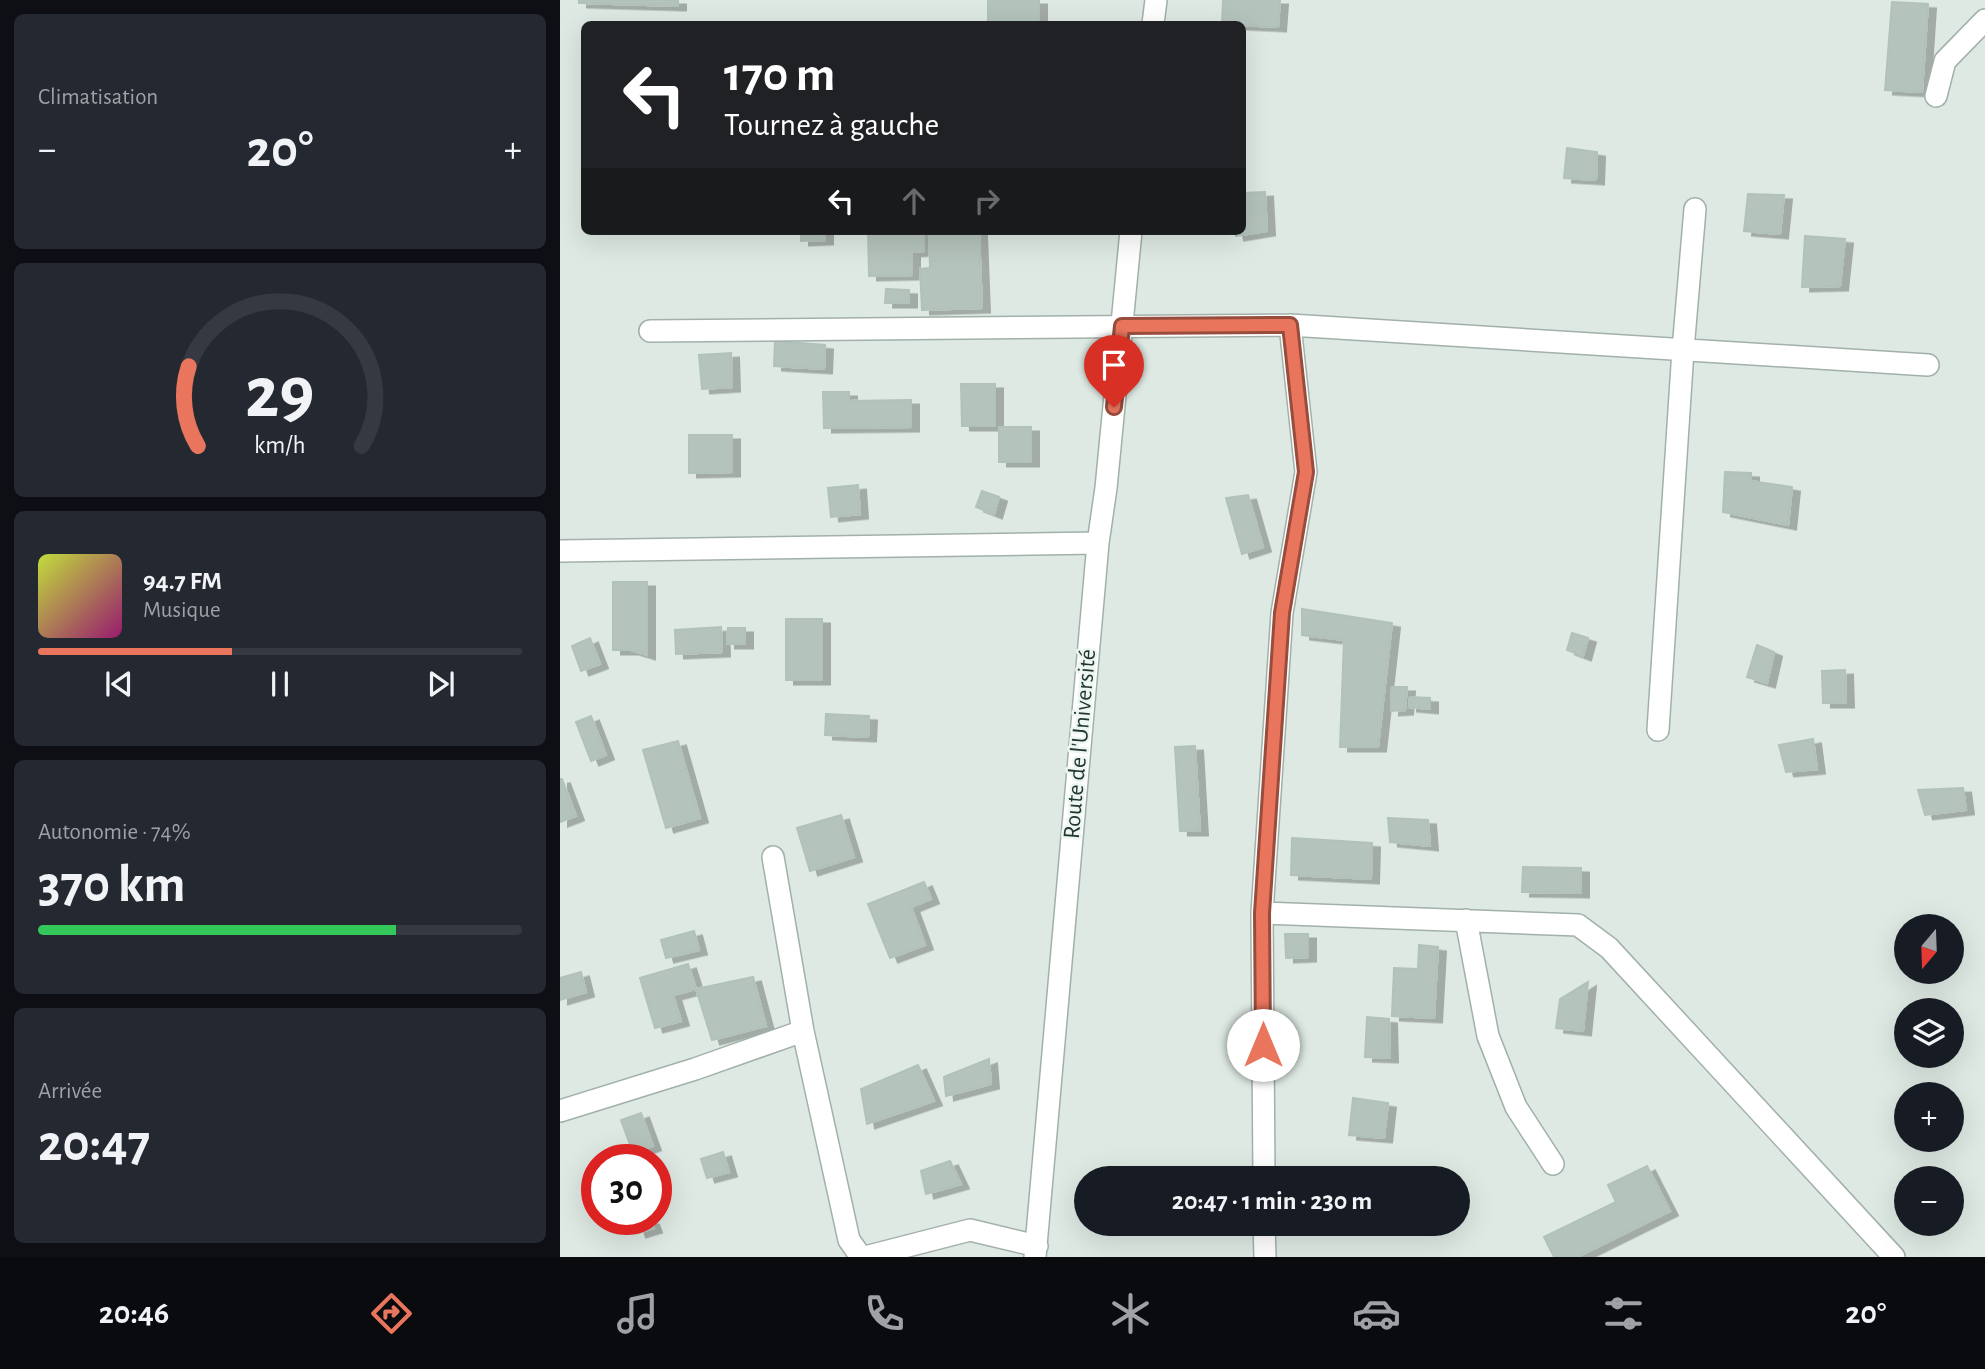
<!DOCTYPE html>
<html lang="fr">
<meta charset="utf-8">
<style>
:root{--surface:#171b24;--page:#242831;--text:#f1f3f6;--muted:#9ea1a6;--line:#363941;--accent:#e9755d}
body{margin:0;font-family:"Alegreya Sans",sans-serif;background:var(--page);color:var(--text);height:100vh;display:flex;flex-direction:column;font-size:26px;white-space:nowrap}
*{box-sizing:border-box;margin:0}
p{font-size:23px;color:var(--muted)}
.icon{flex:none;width:38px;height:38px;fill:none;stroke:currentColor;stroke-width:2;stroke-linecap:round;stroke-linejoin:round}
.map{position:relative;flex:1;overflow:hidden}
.details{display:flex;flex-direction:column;gap:14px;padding:14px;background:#0d0f14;width:560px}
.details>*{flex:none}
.hud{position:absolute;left:21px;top:21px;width:665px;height:214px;border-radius:10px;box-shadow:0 7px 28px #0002;background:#202124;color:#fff;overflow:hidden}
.needle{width:46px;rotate:199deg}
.buttons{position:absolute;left:1334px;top:914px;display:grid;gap:14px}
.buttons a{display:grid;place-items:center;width:70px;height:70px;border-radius:50%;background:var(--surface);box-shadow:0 7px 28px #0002;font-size:35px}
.speed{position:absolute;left:21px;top:1144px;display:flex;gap:14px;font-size:35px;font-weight:700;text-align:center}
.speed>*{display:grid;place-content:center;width:91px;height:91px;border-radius:50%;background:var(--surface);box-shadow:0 7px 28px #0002;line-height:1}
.speed .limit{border:10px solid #d22;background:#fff;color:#111}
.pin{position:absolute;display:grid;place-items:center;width:60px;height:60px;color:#fff;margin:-72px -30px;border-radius:50% 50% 50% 0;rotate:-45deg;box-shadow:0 0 7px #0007}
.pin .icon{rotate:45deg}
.me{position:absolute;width:77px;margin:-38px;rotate:0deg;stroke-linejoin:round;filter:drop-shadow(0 0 5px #0008)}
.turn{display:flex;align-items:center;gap:24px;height:147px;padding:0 28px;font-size:32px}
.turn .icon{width:91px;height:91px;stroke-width:2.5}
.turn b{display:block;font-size:49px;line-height:60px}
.lanes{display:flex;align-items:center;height:66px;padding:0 28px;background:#0003;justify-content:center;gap:35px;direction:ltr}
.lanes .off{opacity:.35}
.big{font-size:52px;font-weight:600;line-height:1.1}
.details .card{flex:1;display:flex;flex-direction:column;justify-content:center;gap:10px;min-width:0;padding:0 24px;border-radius:10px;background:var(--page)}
.details .dial{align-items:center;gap:0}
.dial svg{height:182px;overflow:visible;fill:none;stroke:var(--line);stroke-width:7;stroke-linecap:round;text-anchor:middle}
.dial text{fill:var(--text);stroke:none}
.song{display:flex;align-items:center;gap:21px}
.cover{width:84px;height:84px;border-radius:10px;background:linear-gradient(135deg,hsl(70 70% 55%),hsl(320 70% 35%))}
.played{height:7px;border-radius:4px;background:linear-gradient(90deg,var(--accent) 40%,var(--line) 40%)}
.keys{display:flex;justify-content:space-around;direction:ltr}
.heat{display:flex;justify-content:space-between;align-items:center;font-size:38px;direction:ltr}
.charge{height:10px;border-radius:5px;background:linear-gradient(90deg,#34c759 74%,var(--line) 0)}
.trip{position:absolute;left:514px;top:1166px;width:396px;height:70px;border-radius:35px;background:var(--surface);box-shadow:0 7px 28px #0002;font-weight:600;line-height:70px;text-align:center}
.tab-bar{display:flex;height:112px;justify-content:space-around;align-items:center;background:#090b0e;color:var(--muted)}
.tab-bar .icon{width:49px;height:49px}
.tab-bar .selected{color:var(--accent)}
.tab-bar b{font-size:32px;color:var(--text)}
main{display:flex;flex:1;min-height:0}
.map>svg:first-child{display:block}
</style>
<main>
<section class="details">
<div class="card"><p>Climatisation</p>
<div class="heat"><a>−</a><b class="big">20°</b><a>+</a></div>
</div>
<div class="card dial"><svg viewBox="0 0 100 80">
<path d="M14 69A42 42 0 1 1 86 69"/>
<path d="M14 69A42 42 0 0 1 10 34" stroke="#e9755d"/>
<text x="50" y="56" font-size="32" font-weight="700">29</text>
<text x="50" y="72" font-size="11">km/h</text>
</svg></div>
<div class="card">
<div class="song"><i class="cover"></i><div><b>94.7 FM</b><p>Musique</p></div></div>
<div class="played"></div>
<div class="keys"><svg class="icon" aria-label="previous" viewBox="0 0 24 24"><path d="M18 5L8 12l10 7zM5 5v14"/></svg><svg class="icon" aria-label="pause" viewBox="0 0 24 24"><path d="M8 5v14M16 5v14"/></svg><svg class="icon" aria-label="next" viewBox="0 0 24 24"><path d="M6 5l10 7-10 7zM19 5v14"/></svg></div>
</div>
<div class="card"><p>Autonomie · 74%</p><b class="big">370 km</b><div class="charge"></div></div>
<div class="card"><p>Arrivée</p><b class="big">20:47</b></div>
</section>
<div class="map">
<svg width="1425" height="1257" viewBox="0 0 1425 1257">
<defs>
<filter id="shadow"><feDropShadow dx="8" dy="4.5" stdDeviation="0" flood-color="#0004"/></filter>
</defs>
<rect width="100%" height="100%" fill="#dee9e3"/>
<path fill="#b4c3bc" stroke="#b1c2ba" stroke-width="2" filter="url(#shadow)" d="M19 0H118V6L19 3Z
M428 0H479V24H428Z
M663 0H720L718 27 662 24Z
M1332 2 1368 4 1362 92 1325 90Z
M1007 148 1037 152 1036 180 1004 178Z
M705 192 707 231 676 236 675 231H682V193Z
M1188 194 1224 195 1220 234 1184 231Z
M241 231H265V240L241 241Z
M308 231H364V251L352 252V275L309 276Z
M369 231H419L422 308 362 310 360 269 370 268Z
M1245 236 1285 239 1280 286 1242 287Z
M326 289 349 290V303H325Z
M215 341 265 345 264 369 214 366Z
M171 353 172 387 142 389 139 355Z
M401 384H435V426H402Z
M263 392H289V401L351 400V427L264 428Z
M439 427H471V462H439Z
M129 435H172V472L129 473Z
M1165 472 1191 473V481L1232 487 1228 525 1163 512Z
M298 485 300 514 271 517 268 488Z
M422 491 439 497 434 514 416 507Z
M688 495 703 547 682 554 666 498Z
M53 582H87V655L71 650H53Z
M742 609 832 623 818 747H780L784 640 742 635Z
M226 619H262V680H226Z
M161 627 162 652 116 654 115 630Z
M168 628H185V644H167Z
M1012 633 1028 638 1023 656 1007 650Z
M30 638 40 664 21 671 12 646Z
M1197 645 1214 652 1207 683 1187 677Z
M1285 670 1286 703H1263L1262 671Z
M832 687H847L845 710 831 711Z
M850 697 870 698V709L849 707Z
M266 714 309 716 308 737 265 735Z
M31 716 46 755 31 761 16 722Z
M1253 739 1257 769 1226 772 1219 745Z
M118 741 140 818 106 828 83 750Z
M635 746 640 831H620L615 747Z
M0 779H2L16 816 0 822Z
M1403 788 1406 810 1365 815 1358 790Z
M281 815 294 857 250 871 237 828Z
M828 818 868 820 870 846 830 842Z
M732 838 812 843 811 879 731 875Z
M963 867 1021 868V893L962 892Z
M364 882 371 899 351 907 365 945 330 958 308 904Z
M134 931 139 950 106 958 101 940Z
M725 934H748V957L726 958Z
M859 945 878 947 874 1018 832 1016 834 968 858 969Z
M128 964 136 989 113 995 121 1021 95 1028 80 978Z
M21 972 26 992 0 1000V978Z
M193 977 206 1026 152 1040 136 989Z
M1028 982 1023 1031 996 1028 1000 999Z
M807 1017 829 1019 830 1058 805 1057Z
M429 1059 431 1084 386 1096 384 1077Z
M358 1065 374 1101 307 1124 301 1089Z
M793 1098 828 1103 824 1138 789 1135Z
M81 1113 93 1146 73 1153 61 1120Z
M163 1152 169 1172 147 1178 141 1159Z
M390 1161 401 1184 366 1194 361 1171Z
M1087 1166 1110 1211 1017 1257H994L984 1237 1056 1202 1048 1185Z
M74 1220H91L94 1228 78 1233Z"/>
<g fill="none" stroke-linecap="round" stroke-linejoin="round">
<g stroke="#a2b0aa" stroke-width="24">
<path id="minor" d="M593 24 596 0
M1376 96 1385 61 1425 20
M90 331 730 325 1368 365
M0 551 538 543
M1098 730 1123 350 1135 209
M213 857 243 1031 289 1240 301 1257
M702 913 1018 925 1049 948 1334 1257
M906 920 928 1036 956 1107 993 1164
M0 1111 135 1069 243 1031
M704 1178 702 913 722 613 746 472 730 325
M704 1223 705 1257
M305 1257 410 1230 477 1246
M475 1257 538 543 546 488 571 231"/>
</g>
<use href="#minor" stroke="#fff" stroke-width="21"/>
</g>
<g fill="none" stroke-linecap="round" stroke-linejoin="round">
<g stroke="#974c3c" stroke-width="18">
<path id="route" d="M554 407 562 326 730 325 746 472 722 613 702 913 703 1045"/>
</g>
<use href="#route" stroke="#e9755d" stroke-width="12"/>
</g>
<g text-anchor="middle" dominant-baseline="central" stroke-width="5" stroke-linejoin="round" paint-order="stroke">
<g font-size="24" fill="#213730" stroke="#eef6f2">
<text transform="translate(520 744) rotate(-85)">Route de l'Université</text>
</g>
</g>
</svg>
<div class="buttons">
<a><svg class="needle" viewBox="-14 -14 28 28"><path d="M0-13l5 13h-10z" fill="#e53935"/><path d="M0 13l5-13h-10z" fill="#9ea1a6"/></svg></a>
<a><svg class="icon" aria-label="layers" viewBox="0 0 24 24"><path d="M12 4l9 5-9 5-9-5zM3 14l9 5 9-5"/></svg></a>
<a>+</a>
<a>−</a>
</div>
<div class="speed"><div class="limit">30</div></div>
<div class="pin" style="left:554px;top:407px;background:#d93025"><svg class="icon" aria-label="arrive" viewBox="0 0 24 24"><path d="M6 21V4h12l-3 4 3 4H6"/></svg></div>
<svg class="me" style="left:703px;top:1045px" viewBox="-20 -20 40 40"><circle r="19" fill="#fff"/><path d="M0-13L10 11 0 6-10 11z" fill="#e9755d"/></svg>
<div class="trip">20:47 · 1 min · 230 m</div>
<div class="hud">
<div class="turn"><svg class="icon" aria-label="left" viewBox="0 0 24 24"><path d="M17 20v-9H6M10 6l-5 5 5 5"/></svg><div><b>170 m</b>Tournez à gauche</div></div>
<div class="lanes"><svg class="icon" aria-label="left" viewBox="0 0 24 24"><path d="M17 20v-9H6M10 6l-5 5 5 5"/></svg><svg class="icon off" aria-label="ahead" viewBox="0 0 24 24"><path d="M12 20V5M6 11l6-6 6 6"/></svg><svg class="icon off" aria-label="right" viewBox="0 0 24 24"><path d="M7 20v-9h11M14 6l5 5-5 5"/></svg></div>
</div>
</div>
</main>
<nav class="tab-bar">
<b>20:46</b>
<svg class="icon selected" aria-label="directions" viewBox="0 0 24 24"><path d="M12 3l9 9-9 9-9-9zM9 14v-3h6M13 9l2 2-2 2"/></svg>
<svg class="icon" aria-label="music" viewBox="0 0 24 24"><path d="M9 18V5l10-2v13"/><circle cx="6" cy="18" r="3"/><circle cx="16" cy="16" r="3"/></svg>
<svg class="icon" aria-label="phone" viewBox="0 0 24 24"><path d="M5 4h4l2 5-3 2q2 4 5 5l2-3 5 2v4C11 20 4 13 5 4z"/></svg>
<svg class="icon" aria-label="climate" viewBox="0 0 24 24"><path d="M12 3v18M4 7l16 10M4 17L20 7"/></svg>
<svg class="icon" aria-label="car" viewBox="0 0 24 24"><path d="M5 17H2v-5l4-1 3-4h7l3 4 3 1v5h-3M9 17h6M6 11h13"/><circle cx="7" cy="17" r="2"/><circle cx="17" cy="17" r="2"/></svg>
<svg class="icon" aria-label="filters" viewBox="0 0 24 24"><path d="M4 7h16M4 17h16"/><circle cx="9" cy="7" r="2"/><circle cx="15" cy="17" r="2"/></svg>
<b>20°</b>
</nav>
